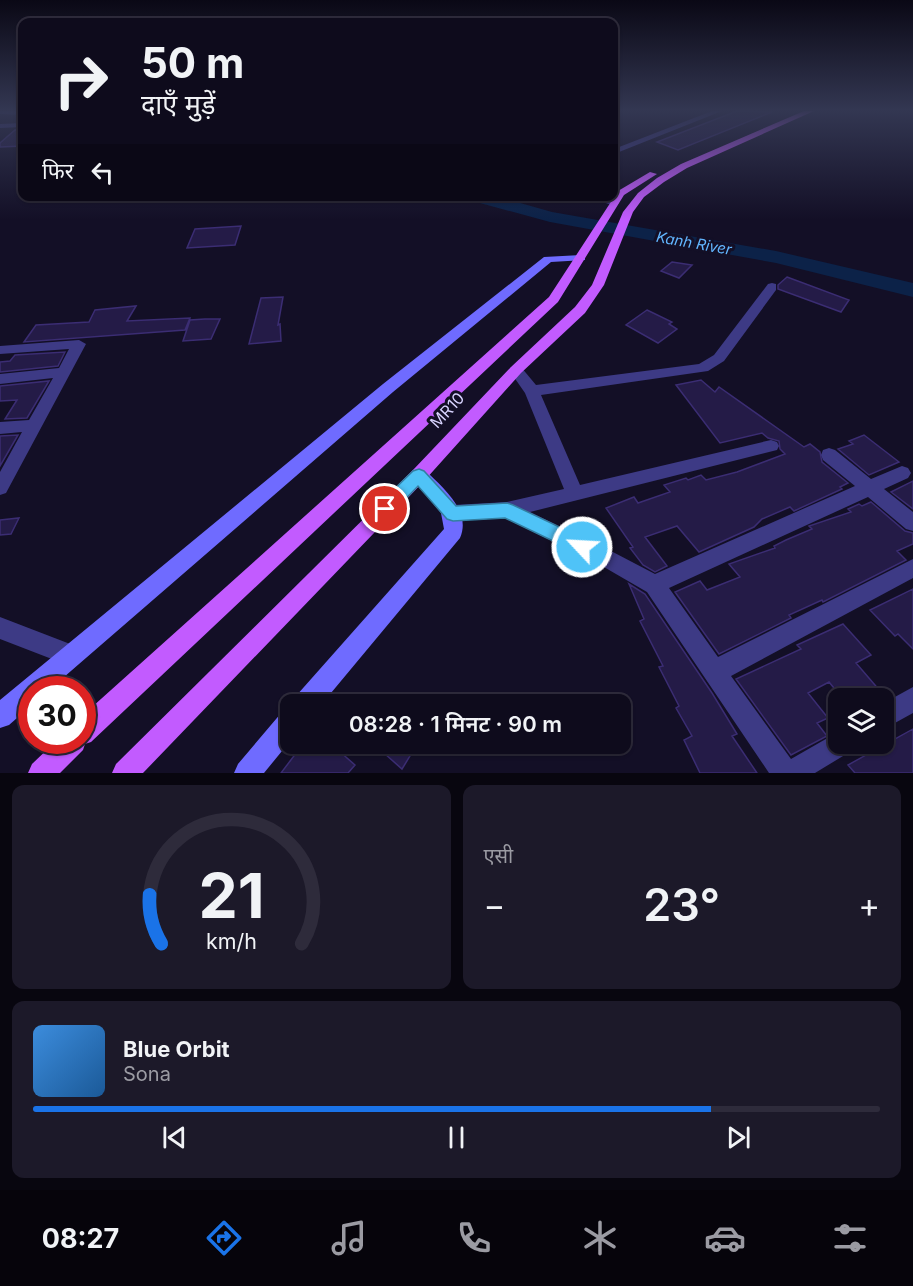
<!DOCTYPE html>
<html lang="hi">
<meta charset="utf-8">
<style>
:root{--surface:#0e0b1c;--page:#1c1929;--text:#f1f3f6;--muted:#9b9ba3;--line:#2e2b3b;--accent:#1a73e8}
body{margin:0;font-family:Inter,"Noto Sans Devanagari",sans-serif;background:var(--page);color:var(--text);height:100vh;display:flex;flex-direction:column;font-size:22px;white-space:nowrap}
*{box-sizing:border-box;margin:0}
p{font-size:20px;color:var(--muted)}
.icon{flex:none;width:33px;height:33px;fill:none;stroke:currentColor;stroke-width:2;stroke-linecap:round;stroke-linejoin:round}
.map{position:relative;height:773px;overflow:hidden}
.sheet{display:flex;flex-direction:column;gap:12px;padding:12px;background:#08060f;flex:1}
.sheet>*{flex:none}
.hud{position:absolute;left:18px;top:18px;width:600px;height:183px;border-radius:12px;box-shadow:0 2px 4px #0004,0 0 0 2px var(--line);background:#0e0b1c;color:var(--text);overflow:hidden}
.tools{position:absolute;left:828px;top:688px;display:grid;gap:12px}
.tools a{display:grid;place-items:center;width:66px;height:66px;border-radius:12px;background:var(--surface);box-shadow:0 2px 4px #0004,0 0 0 2px var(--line);font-size:30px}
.speed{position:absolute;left:18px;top:676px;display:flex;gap:12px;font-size:30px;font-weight:700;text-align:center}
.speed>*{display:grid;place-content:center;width:78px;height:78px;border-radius:50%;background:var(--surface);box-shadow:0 2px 4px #0004,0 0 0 2px var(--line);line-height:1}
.speed .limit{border:9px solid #d22;background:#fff;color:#111}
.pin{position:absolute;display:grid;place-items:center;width:51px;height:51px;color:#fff;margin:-26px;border:3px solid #fff;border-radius:50%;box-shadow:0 2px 6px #0007}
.me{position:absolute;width:66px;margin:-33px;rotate:295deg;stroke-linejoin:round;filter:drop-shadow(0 0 4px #0008)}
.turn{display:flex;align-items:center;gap:21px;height:126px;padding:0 24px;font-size:27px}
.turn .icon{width:78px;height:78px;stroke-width:2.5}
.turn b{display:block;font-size:42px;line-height:51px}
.then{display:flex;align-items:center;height:57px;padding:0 24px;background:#0003;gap:12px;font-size:22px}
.big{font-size:45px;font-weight:600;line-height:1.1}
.sheet .widget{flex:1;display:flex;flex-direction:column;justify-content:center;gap:9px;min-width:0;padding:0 21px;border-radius:12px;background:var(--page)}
.sheet .dial{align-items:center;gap:0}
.dial svg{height:156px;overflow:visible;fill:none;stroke:var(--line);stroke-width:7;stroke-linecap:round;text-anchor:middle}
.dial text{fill:var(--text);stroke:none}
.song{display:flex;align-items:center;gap:18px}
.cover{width:72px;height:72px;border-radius:9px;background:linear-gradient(135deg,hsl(210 70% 55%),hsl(210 70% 35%))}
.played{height:6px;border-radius:3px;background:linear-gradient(90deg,var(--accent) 80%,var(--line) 80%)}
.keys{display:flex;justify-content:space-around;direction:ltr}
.heat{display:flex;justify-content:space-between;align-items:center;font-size:33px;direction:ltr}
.sheet .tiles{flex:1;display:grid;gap:12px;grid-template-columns:1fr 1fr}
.widget:last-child{grid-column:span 2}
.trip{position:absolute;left:280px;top:694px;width:351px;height:60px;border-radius:12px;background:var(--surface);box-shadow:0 2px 4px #0004,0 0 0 2px var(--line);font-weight:600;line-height:60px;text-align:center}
.tab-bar{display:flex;height:96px;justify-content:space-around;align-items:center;background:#06040b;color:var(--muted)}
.tab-bar .icon{width:42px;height:42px}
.tab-bar .current{color:var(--accent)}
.tab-bar b{font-size:27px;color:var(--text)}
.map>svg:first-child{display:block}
</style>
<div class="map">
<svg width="913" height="773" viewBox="0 0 913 773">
<rect width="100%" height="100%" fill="#130f26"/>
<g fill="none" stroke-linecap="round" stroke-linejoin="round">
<path fill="#0c2248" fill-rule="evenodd" d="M467 196H496L552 212 776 251 913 283V297L776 263 550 222 469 200Z"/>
</g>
<path fill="#241b47" stroke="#3b2d73" stroke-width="1.5" d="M737 111 772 112 678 150 657 142Z
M22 129V146L0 147V143L15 130Z
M241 226 235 245 187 248 195 229Z
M672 262 692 265 679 278 661 271Z
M787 277 849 300 841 312 778 289V285Z
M283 297 278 325 280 324 281 341 249 344 261 298Z
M136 306 127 321 190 318 185 330 24 342 36 325 89 322 95 310Z
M647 310 672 322 669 324 677 329 658 343 626 325Z
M205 319H220L211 339 183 341 190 320Z
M65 352 58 366 0 372V362L10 361 15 355Z
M701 380 715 392 719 387 804 447 810 444 820 452 822 462 848 483 840 487 842 489 794 511 790 507 762 519 754 527 699 552 677 526 645 537 667 566 655 572 643 565 630 548 633 547 606 508 634 497 638 503 670 492 664 485 686 478 688 480 701 475 706 480 737 472 785 454 780 449 779 441 768 438 762 433 720 443 676 385Z
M49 381 27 418 5 419 17 400 0 401V386Z
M18 435 0 466V436Z
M864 435 899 462 869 475 838 449 853 444 849 441Z
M913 481V509L891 492Z
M871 502 905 531 913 533V544L897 551 906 560 823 602 822 600 789 615 791 618 719 654 675 592 700 581 707 590 740 577 729 564 775 548 774 546 786 540 812 529 809 526 851 512 848 509 859 504 862 506Z
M19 518 11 534 0 535V520Z
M629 584 645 594 712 693 737 734 732 736 757 773H700L684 740 692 736 676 708 679 706 659 667 663 666 640 621 644 619Z
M913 589V649L898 634 895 636 870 610Z
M843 624 871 655 856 663 887 699H843L829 682 808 693 828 718 817 723 827 736 791 755 736 679 801 649 797 645Z
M913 729V773H855L848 765Z
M303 744H331L355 765 348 773H281Z
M392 744H397L410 756 402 769 385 754Z"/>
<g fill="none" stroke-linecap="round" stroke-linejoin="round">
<path fill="#3d3a85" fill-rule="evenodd" d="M0 111H22V115L0 114Z
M712 111H722L614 154V149Z
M22 123V127L0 128V124Z
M587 196H603L619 203 614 206Z
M772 283 776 284V290L724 361 708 371 541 395 580 485 771 440 777 442 779 446 777 450 530 512 611 551 655 574 855 486 823 460 821 455 823 450 829 448 835 450 871 479 902 466 908 468 911 473 908 478 884 489 913 512V531L906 529 868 497 669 588 718 657 913 559V578L731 676 791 759 838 732V744H852L848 753 815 773H769L647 592 597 563 505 518 453 521 446 519 444 513 446 507 453 505 507 502 564 489 525 393 509 370 511 367H521L536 385 699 364 714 355 768 284Z
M79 340 86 344 6 493 0 495V472L22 432 0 434V422L29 420 53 378 0 384V374L59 368 69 349 0 354V346Z
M0 617 78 647 81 655 78 663 70 666 0 639Z
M913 687V713L884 729V703Z"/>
<path fill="#6f6bff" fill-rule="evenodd" d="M581 255 585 256V260L551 262 393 392 49 690H32V705L9 725 0 728V700L383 384 544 257Z
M419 468 425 470C442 487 472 511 460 538L321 705H293L296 696 444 529 441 513 410 475 413 470Z
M291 709V740L264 773H234L238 764 282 712Z"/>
<path fill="#c25bff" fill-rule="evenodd" d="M804 111H814L687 168 664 182 644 197 633 212 604 285 585 313 521 373 425 480 143 773H112L116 764 413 470 511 367 575 307 592 285 623 212 638 193 657 178 681 164Z
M650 172 657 174 624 195 558 302 91 742 85 744 83 750 60 773H28L32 764 56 741H82V716L549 297 618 191Z"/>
</g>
<linearGradient id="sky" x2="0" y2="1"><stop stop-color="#0a0815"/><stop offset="0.5" stop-color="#333752"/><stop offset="1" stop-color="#333752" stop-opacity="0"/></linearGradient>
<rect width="913" height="220" fill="url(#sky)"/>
<path fill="#4fc3f7" stroke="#337fa1" stroke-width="1.5" d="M419 469 424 471 456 506 507 503 513 505 589 541 591 547 589 552 582 555 576 552 505 518 453 521 447 519 418 486 391 514 385 516 379 514 377 509 379 504 413 471Z"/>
<g text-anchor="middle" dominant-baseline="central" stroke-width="6" stroke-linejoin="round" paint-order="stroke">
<g font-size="15" font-style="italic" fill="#62b6ff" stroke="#130f26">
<text transform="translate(694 243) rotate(10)">Kanh River</text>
</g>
<g font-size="16" fill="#d9d4ff" stroke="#130f26">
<text transform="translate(447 410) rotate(-47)">MR10</text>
</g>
</g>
</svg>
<div class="tools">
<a><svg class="icon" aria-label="layers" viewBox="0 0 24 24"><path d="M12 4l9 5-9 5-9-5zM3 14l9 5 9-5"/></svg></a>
</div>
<div class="speed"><div class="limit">30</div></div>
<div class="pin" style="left:385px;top:509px;background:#d93025"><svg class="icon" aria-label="arrive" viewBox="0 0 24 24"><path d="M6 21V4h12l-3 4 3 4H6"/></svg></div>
<svg class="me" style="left:582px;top:547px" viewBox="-20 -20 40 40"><circle r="17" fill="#4fc3f7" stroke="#fff" stroke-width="3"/><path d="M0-11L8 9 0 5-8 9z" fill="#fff"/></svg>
<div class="trip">08:28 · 1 मिनट · 90 m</div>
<div class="hud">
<div class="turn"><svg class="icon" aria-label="right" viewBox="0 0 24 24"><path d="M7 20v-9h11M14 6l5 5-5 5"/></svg><div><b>50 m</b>दाएँ मुड़ें</div></div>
<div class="then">फिर<svg class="icon" aria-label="left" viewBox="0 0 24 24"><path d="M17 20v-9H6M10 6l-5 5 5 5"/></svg></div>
</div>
</div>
<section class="sheet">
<div class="tiles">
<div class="widget dial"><svg viewBox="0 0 100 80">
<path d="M14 69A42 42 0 1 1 86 69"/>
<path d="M14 69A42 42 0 0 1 8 44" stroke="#1a73e8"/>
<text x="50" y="56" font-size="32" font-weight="700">21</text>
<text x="50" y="72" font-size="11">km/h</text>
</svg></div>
<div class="widget"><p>एसी</p>
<div class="heat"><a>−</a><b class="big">23°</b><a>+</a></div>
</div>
<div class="widget">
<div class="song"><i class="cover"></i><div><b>Blue Orbit</b><p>Sona</p></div></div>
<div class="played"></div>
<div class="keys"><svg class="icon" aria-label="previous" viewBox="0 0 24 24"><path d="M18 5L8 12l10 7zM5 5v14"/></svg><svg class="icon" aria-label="pause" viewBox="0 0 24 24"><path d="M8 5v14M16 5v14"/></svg><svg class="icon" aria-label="next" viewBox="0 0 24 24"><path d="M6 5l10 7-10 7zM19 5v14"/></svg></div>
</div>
</div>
</section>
<nav class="tab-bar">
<b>08:27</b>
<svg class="icon current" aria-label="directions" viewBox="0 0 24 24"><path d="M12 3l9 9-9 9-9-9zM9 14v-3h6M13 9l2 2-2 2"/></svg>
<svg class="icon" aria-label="music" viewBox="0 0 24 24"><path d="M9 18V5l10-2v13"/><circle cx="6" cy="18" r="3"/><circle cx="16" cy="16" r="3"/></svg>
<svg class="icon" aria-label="phone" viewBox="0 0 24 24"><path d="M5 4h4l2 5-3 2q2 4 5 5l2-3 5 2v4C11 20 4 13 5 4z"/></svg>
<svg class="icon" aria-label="climate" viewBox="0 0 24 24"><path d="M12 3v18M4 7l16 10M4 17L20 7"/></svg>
<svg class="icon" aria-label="car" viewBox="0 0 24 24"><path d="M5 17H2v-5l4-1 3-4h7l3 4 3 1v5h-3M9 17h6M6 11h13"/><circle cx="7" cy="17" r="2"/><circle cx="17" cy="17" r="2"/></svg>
<svg class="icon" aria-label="filters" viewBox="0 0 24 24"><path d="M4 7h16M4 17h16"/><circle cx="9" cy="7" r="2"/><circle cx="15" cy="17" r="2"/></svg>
</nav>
